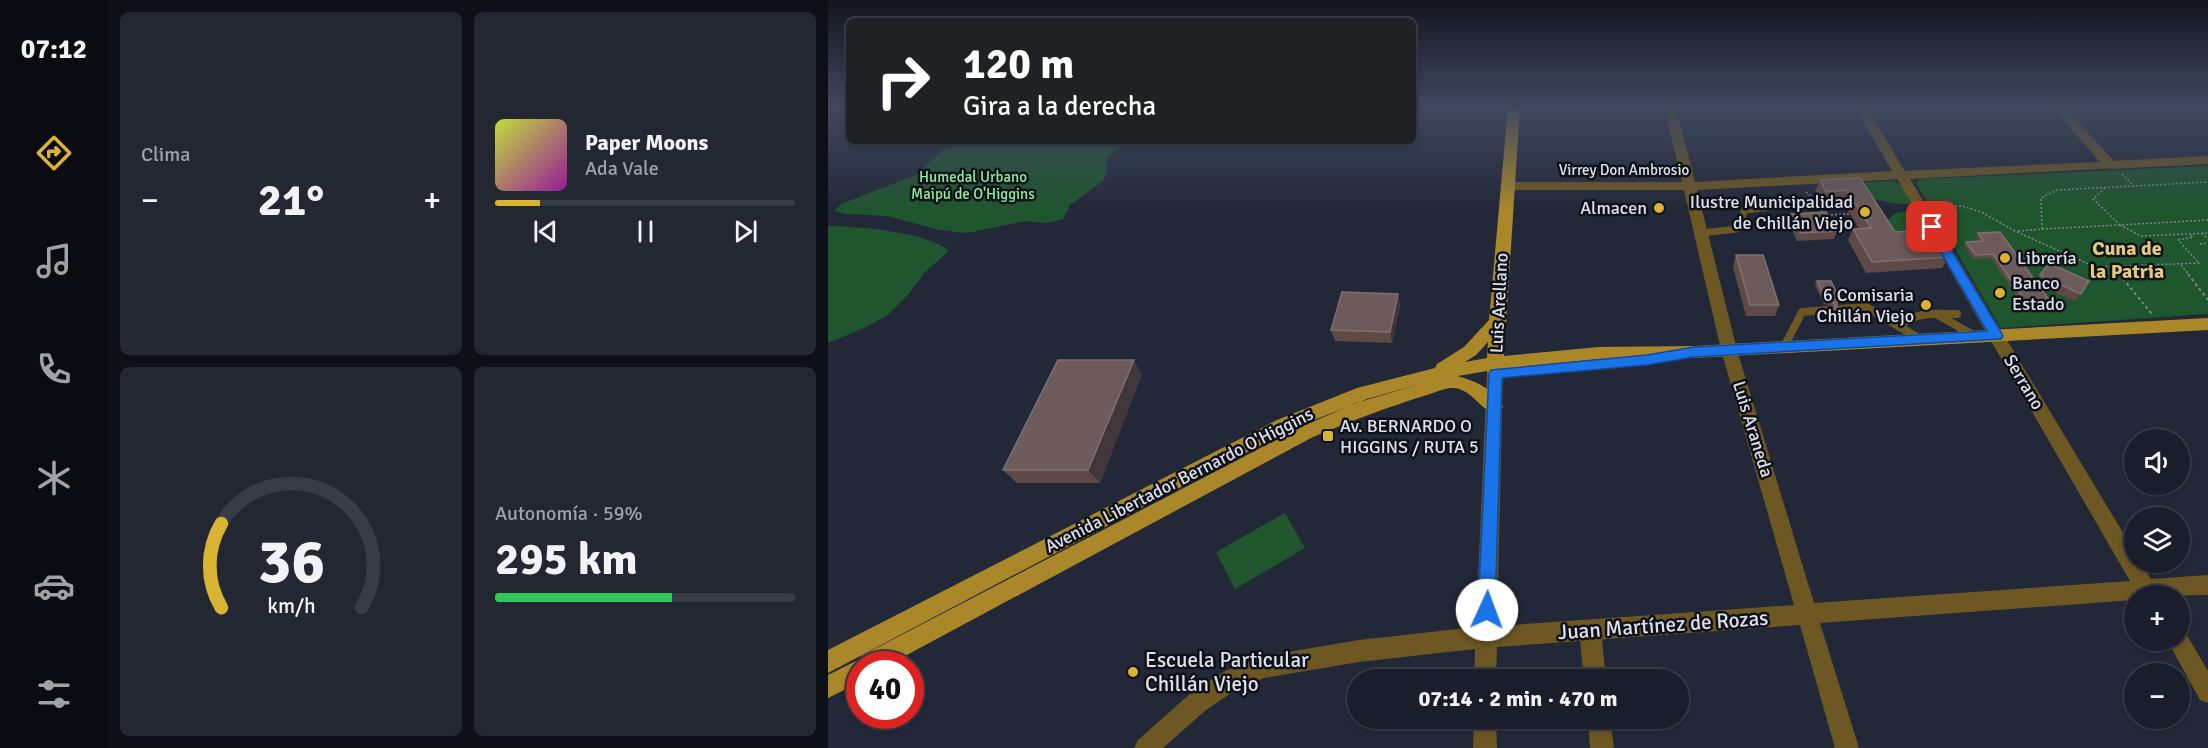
<!DOCTYPE html>
<html lang="es">
<meta charset="utf-8">
<style>
:root{--surface:#1a1e2a;--page:#232732;--text:#f1f3f6;--muted:#9fa2a8;--line:#383c47;--accent:#dab333}
body{margin:0;font-family:Signika,sans-serif;background:var(--page);color:var(--text);height:100vh;display:flex;flex-direction:column;font-size:22px;white-space:nowrap}
*{box-sizing:border-box;margin:0}
p{font-size:20px;color:var(--muted)}
.icon{flex:none;width:33px;height:33px;fill:none;stroke:currentColor;stroke-width:2;stroke-linecap:round;stroke-linejoin:round}
.map{position:relative;flex:1;overflow:hidden}
.sheet{display:flex;flex-direction:column;gap:12px;padding:12px;background:#0e1017;width:720px}
.sheet>*{flex:none}
.top-card{position:absolute;left:18px;top:18px;width:570px;height:126px;border-radius:9px;box-shadow:0 3px 9px #0003,0 0 0 2px var(--line);background:#202124;color:#fff;overflow:hidden}
.fabs{position:absolute;left:1296px;top:429px;display:grid;gap:12px}
.fabs a{display:grid;place-items:center;width:66px;height:66px;border-radius:50%;background:var(--surface);box-shadow:0 3px 9px #0003,0 0 0 2px var(--line);font-size:30px}
.speed{position:absolute;left:18px;top:651px;display:flex;gap:12px;font-size:30px;font-weight:700;text-align:center}
.speed>*{display:grid;place-content:center;width:78px;height:78px;border-radius:50%;background:var(--surface);box-shadow:0 3px 9px #0003,0 0 0 2px var(--line);line-height:1}
.speed .limit{border:9px solid #d22;background:#fff;color:#111}
.pin{position:absolute;display:grid;place-items:center;width:51px;height:51px;color:#fff;margin:-26px;border-radius:12px;box-shadow:0 3px 9px #0006}
.me{position:absolute;width:66px;margin:-33px;rotate:2deg;stroke-linejoin:round;filter:drop-shadow(0 0 4px #0008)}
.turn{display:flex;align-items:center;gap:21px;height:126px;padding:0 18px;font-size:27px}
.turn .icon{width:78px;height:78px;stroke-width:2.5}
.turn b{display:block;font-size:42px;line-height:51px}
.big{font-size:45px;font-weight:700;line-height:1.1}
.sheet .widget{flex:1;display:flex;flex-direction:column;justify-content:center;gap:9px;min-width:0;padding:0 21px;border-radius:9px;background:var(--page)}
.sheet .dial{align-items:center;gap:0}
.dial svg{height:156px;overflow:visible;fill:none;stroke:var(--line);stroke-width:7;stroke-linecap:round;text-anchor:middle}
.dial text{fill:var(--text);stroke:none}
.song{display:flex;align-items:center;gap:18px}
.cover{width:72px;height:72px;border-radius:9px;background:linear-gradient(135deg,hsl(70 70% 55%),hsl(300 70% 35%))}
.played{height:6px;border-radius:3px;background:linear-gradient(90deg,var(--accent) 15%,var(--line) 15%)}
.keys{display:flex;justify-content:space-around;direction:ltr}
.heat{display:flex;justify-content:space-between;align-items:center;font-size:33px;direction:ltr}
.charge{height:9px;border-radius:4px;background:linear-gradient(90deg,#34c759 59%,var(--line) 0)}
.sheet .tiles{flex:1;display:grid;gap:12px;grid-template-columns:repeat(2,1fr)}
.trip{position:absolute;left:519px;top:669px;width:342px;height:60px;border-radius:30px;background:var(--surface);box-shadow:0 3px 9px #0003,0 0 0 2px var(--line);font-weight:700;line-height:60px;text-align:center}
main{display:flex;flex:1;min-height:0}
.dock{display:flex;flex-direction:column;width:108px;justify-content:space-around;align-items:center;background:#0a0c11;color:var(--muted)}
.dock .icon{width:42px;height:42px}
.dock .selected{color:var(--accent)}
.dock b{font-size:27px;color:var(--text)}
.map>svg:first-child{display:block}
</style>
<main>
<nav class="dock">
<b>07:12</b>
<svg class="icon selected" aria-label="directions" viewBox="0 0 24 24"><path d="M12 3l9 9-9 9-9-9zM9 14v-3h6M13 9l2 2-2 2"/></svg>
<svg class="icon" aria-label="music" viewBox="0 0 24 24"><path d="M9 18V5l10-2v13"/><circle cx="6" cy="18" r="3"/><circle cx="16" cy="16" r="3"/></svg>
<svg class="icon" aria-label="phone" viewBox="0 0 24 24"><path d="M5 4h4l2 5-3 2q2 4 5 5l2-3 5 2v4C11 20 4 13 5 4z"/></svg>
<svg class="icon" aria-label="climate" viewBox="0 0 24 24"><path d="M12 3v18M4 7l16 10M4 17L20 7"/></svg>
<svg class="icon" aria-label="car" viewBox="0 0 24 24"><path d="M5 17H2v-5l4-1 3-4h7l3 4 3 1v5h-3M9 17h6M6 11h13"/><circle cx="7" cy="17" r="2"/><circle cx="17" cy="17" r="2"/></svg>
<svg class="icon" aria-label="filters" viewBox="0 0 24 24"><path d="M4 7h16M4 17h16"/><circle cx="9" cy="7" r="2"/><circle cx="15" cy="17" r="2"/></svg>
</nav>
<section class="sheet">
<div class="tiles">
<div class="widget"><p>Clima</p>
<div class="heat"><a>−</a><b class="big">21°</b><a>+</a></div>
</div>
<div class="widget">
<div class="song"><i class="cover"></i><div><b>Paper Moons</b><p>Ada Vale</p></div></div>
<div class="played"></div>
<div class="keys"><svg class="icon" aria-label="previous" viewBox="0 0 24 24"><path d="M18 5L8 12l10 7zM5 5v14"/></svg><svg class="icon" aria-label="pause" viewBox="0 0 24 24"><path d="M8 5v14M16 5v14"/></svg><svg class="icon" aria-label="next" viewBox="0 0 24 24"><path d="M6 5l10 7-10 7zM19 5v14"/></svg></div>
</div>
<div class="widget dial"><svg viewBox="0 0 100 80">
<path d="M14 69A42 42 0 1 1 86 69"/>
<path d="M14 69A42 42 0 0 1 14 26" stroke="#dab333"/>
<text x="50" y="56" font-size="32" font-weight="700">36</text>
<text x="50" y="72" font-size="11">km/h</text>
</svg></div>
<div class="widget"><p>Autonomía · 59%</p><b class="big">295 km</b><div class="charge"></div></div>
</div>
</section>
<div class="map">
<svg width="1380" height="748" viewBox="0 0 1380 748">
<rect width="100%" height="100%" fill="#232838"/>
<path fill="#1f562d" d="M139 141H300L281 157 278 163 279 172 275 181 242 205 235 219 219 223 197 221 139 233 111 230 60 216 18 214 6 211 13 204 88 175 116 149Z
M1380 166V314L1173 328 1088 183 1093 179Z
M1064 181 1075 185 1086 204C1071 205 1052 201 1037 196 1032 194 1026 187 1021 183Z
M1089 210 1103 235 1061 237 1051 220 1061 219 1068 213Z
M0 226C29 226 100 232 121 251L98 271 80 295 60 315 36 328 0 343Z
M457 513 477 548 407 589 388 552Z"/>
<g fill="none" stroke-linecap="round" stroke-linejoin="round">
<path stroke="#818592" stroke-width="1.5" stroke-dasharray="2 2" stroke-linecap="butt" d="M1294 174 1305 185
M1277 188 1265 199 1292 225
M978 192 988 200 995 213
M991 207 1018 205
M1107 207 1134 206 1153 212 1187 231 1267 267 1371 263 1350 240
M999 215 1021 214
M1380 220 1292 225 1313 236 1380 233
M1214 229 1292 225
M1190 231 1214 229 1213 198 1229 190 1380 182
M1374 233 1380 239
M1350 240 1365 237 1363 235
M1372 244 1380 243
M1353 265 1361 275
M1286 267 1293 275"/>
<path stroke="#818592" stroke-width="2" stroke-dasharray="3 3" stroke-linecap="butt" d="M1291 274 1324 314
M1360 274 1380 300"/>
<path stroke="#6d5823" stroke-width="7" d="M873 233 909 229 917 210 969 204"/>
<path stroke="#6d5823" stroke-width="8" d="M1013 309 1038 307 1094 340
M1110 315 1147 336
M1071 327C1087 311 1108 314 1129 314
M956 347 974 312 999 310"/>
<path fill="#6d5823" fill-rule="evenodd" d="M836 107H848L867 182 1064 171 1027 107H1039L1079 175 1073 179 869 190 909 350 907 354H895L893 350 856 190H679L672 186 679 182H854Z
M1380 156V164L1282 169 1276 165 1282 161Z
M762 620 769 623 773 630 778 680H756L751 630 755 623Z
M760 718H782L786 748H762Z"/>
<path fill="#6d5823" fill-rule="evenodd" d="M1224 107H1236L1287 162 1288 165 1287 168 1082 179 1306 551V562H1313L1323 579 1380 575V595L1306 596V600L992 623 1031 748H1007L972 625 669 647 668 680H646L647 649 531 662 436 678 412 687 378 710 335 748H306L310 740 362 694 397 671 436 656 531 640 648 627 659 373 661 368 667 367 673 368 675 373 669 626 966 605 893 350 895 346H907L909 350 986 603 1302 581 1067 175 1073 171 1272 162Z
M1352 630 1357 632 1380 671V703L1372 700 1339 640H1352Z
M646 718H668L669 748H645Z"/>
<path fill="#aa882a" fill-rule="evenodd" d="M680 107H692L676 356 771 347 866 346 1380 318V330L866 358 771 359 675 369 673 377 667 378 661 377 659 371 630 376C649 382 665 388 675 407L672 412C655 417 647 390 626 388 618 387 606 393 599 395 560 407 523 421 485 437L62 664H32V682L0 698V675L32 659 33 656 473 427 528 403 599 382 539 399 461 430 0 673V650L449 420 529 388 607 368 609 364 636 347 661 320ZM660 342 659 358 637 362 648 355Z"/>
</g>
<path fill="#5f4a48" d="M1032 178 1067 232 1104 241 1121 257 1114 268 1038 273 1020 240 1025 229H1031L1024 217 1013 201 994 202 987 191 992 180Z
M963 214 1009 231 1006 239 969 241 960 221Z
M1150 233 1208 281 1221 263 1253 294 1247 301 1210 285 1222 301 1219 305 1195 306 1163 258 1145 259 1136 245 1138 242 1151 241 1148 236Z
M908 255 951 305 947 316H918L905 267Z
M989 281 1012 300 1009 305V308L1018 313 1016 316 1002 317 1005 311V307L996 304 987 285Z
M570 294 572 306 564 343 507 341 503 330Z
M314 374 272 483H189L175 470Z"/>
<path fill="#41363a" d="M570 294 572 306 564 343 562 332Z
M306 360 314 374 272 483 260 470Z"/>
<path fill="#6c5b5a" stroke="#7e7071" stroke-width="1.5" d="M1032 178 1067 232 1097 230 1104 241H1110L1121 257 1044 262 1025 229 1043 228 1029 206 1018 190 998 192 992 180Z
M998 212 1009 231 972 233 963 214Z
M1172 232 1222 301 1198 302 1165 254 1148 255 1138 242 1156 241 1150 233Z
M908 255H935L951 305H922Z
M1221 263 1261 281 1253 294 1212 275Z
M989 281H1003L1012 300 1009 303V308L1018 313H1003L1007 308 1006 303 998 300Z
M514 292 570 294 562 332 503 330Z
M230 360H306L260 470H175Z"/>
<linearGradient id="sky" x2="0" y2="1"><stop stop-color="#13161f"/><stop offset="0.5" stop-color="#3f485e"/><stop offset="1" stop-color="#3f485e" stop-opacity="0"/></linearGradient>
<rect width="1380" height="212" fill="url(#sky)"/>
<path fill="#1a73e8" stroke="#114b97" stroke-width="1.5" d="M1104 224 1108 225 1173 332 1175 336 1173 339 866 357 819 365 674 378 667 610 665 616 659 619 653 616 650 610 661 373 663 370 819 355 866 347 1159 331 1098 227Z"/>
<g fill="#dab333" stroke="#0f1118" stroke-width="2">
<circle cx="831" cy="208" r="6"/>
<circle cx="1037" cy="212" r="6"/>
<circle cx="1177" cy="258" r="6"/>
<circle cx="1172" cy="293" r="6"/>
<circle cx="1098" cy="305" r="6"/>
<rect x="494" y="430" width="12" height="12" rx="3"/>
<circle cx="305" cy="672" r="6"/>
</g>
<g text-anchor="middle" dominant-baseline="central" stroke-width="5" stroke-linejoin="round" paint-order="stroke">
<g font-size="15" fill="#dee1ec" stroke="#0f1118">
<text x="796" y="170">Virrey Don Ambrosio</text>
</g>
<g font-size="15" fill="#8eeda0" stroke="#0f1118">
<text x="145" y="177">Humedal Urbano<tspan x="145" dy="17">Maipú de O'Higgins</tspan></text>
</g>
<g font-size="18" fill="#dee1ec" stroke="#0f1118" text-anchor="end">
<text x="1025" y="202">Ilustre Municipalidad<tspan x="1025" dy="21">de Chillán Viejo</tspan></text>
<text x="819" y="208">Almacen</text>
<text x="1189" y="258" text-anchor="start">Librería</text>
<text x="1184" y="283" text-anchor="start">Banco<tspan x="1184" dy="21">Estado</tspan></text>
<text x="1086" y="295">6 Comisaria<tspan x="1086" dy="21">Chillán Viejo</tspan></text>
<text x="512" y="426" text-anchor="start">Av. BERNARDO O<tspan x="512" dy="21">HIGGINS / RUTA 5</tspan></text>
</g>
<g font-size="18" fill="#dee1ec" stroke="#0f1118">
<text transform="translate(671 303) rotate(-87)">Luis Arellano</text>
<text transform="translate(1196 382) rotate(59)">Serrano</text>
<text transform="translate(925 429) rotate(73)">Luis Araneda</text>
<text transform="translate(351 480) rotate(-27)">Avenida Libertador Bernardo O'Higgins</text>
</g>
<g font-size="20" font-weight="bold" fill="#e3c87d" stroke="#0f1118">
<text x="1299" y="248">Cuna de<tspan x="1299" dy="23">la Patria</tspan></text>
</g>
<g font-size="21" fill="#dee1ec" stroke="#0f1118">
<text transform="translate(835 625) rotate(-4)">Juan Martínez de Rozas</text>
</g>
<g font-size="21" fill="#dee1ec" stroke="#0f1118" text-anchor="start">
<text x="317" y="660">Escuela Particular<tspan x="317" dy="24">Chillán Viejo</tspan></text>
</g>
</g>
</svg>
<div class="fabs">
<a><svg class="icon" aria-label="sound" viewBox="0 0 24 24"><path d="M4 9h4l5-4v14l-5-4H4zM17 9q2 3 0 6"/></svg></a>
<a><svg class="icon" aria-label="layers" viewBox="0 0 24 24"><path d="M12 4l9 5-9 5-9-5zM3 14l9 5 9-5"/></svg></a>
<a>+</a>
<a>−</a>
</div>
<div class="speed"><div class="limit">40</div></div>
<div class="pin" style="left:1104px;top:227px;background:#d93025"><svg class="icon" aria-label="arrive" viewBox="0 0 24 24"><path d="M6 21V4h12l-3 4 3 4H6"/></svg></div>
<svg class="me" style="left:659px;top:610px" viewBox="-20 -20 40 40"><circle r="19" fill="#fff"/><path d="M0-13L10 11 0 6-10 11z" fill="#1a73e8"/></svg>
<div class="trip">07:14 · 2 min · 470 m</div>
<div class="top-card">
<div class="turn"><svg class="icon" aria-label="right" viewBox="0 0 24 24"><path d="M7 20v-9h11M14 6l5 5-5 5"/></svg><div><b>120 m</b>Gira a la derecha</div></div>
</div>
</div>
</main>
